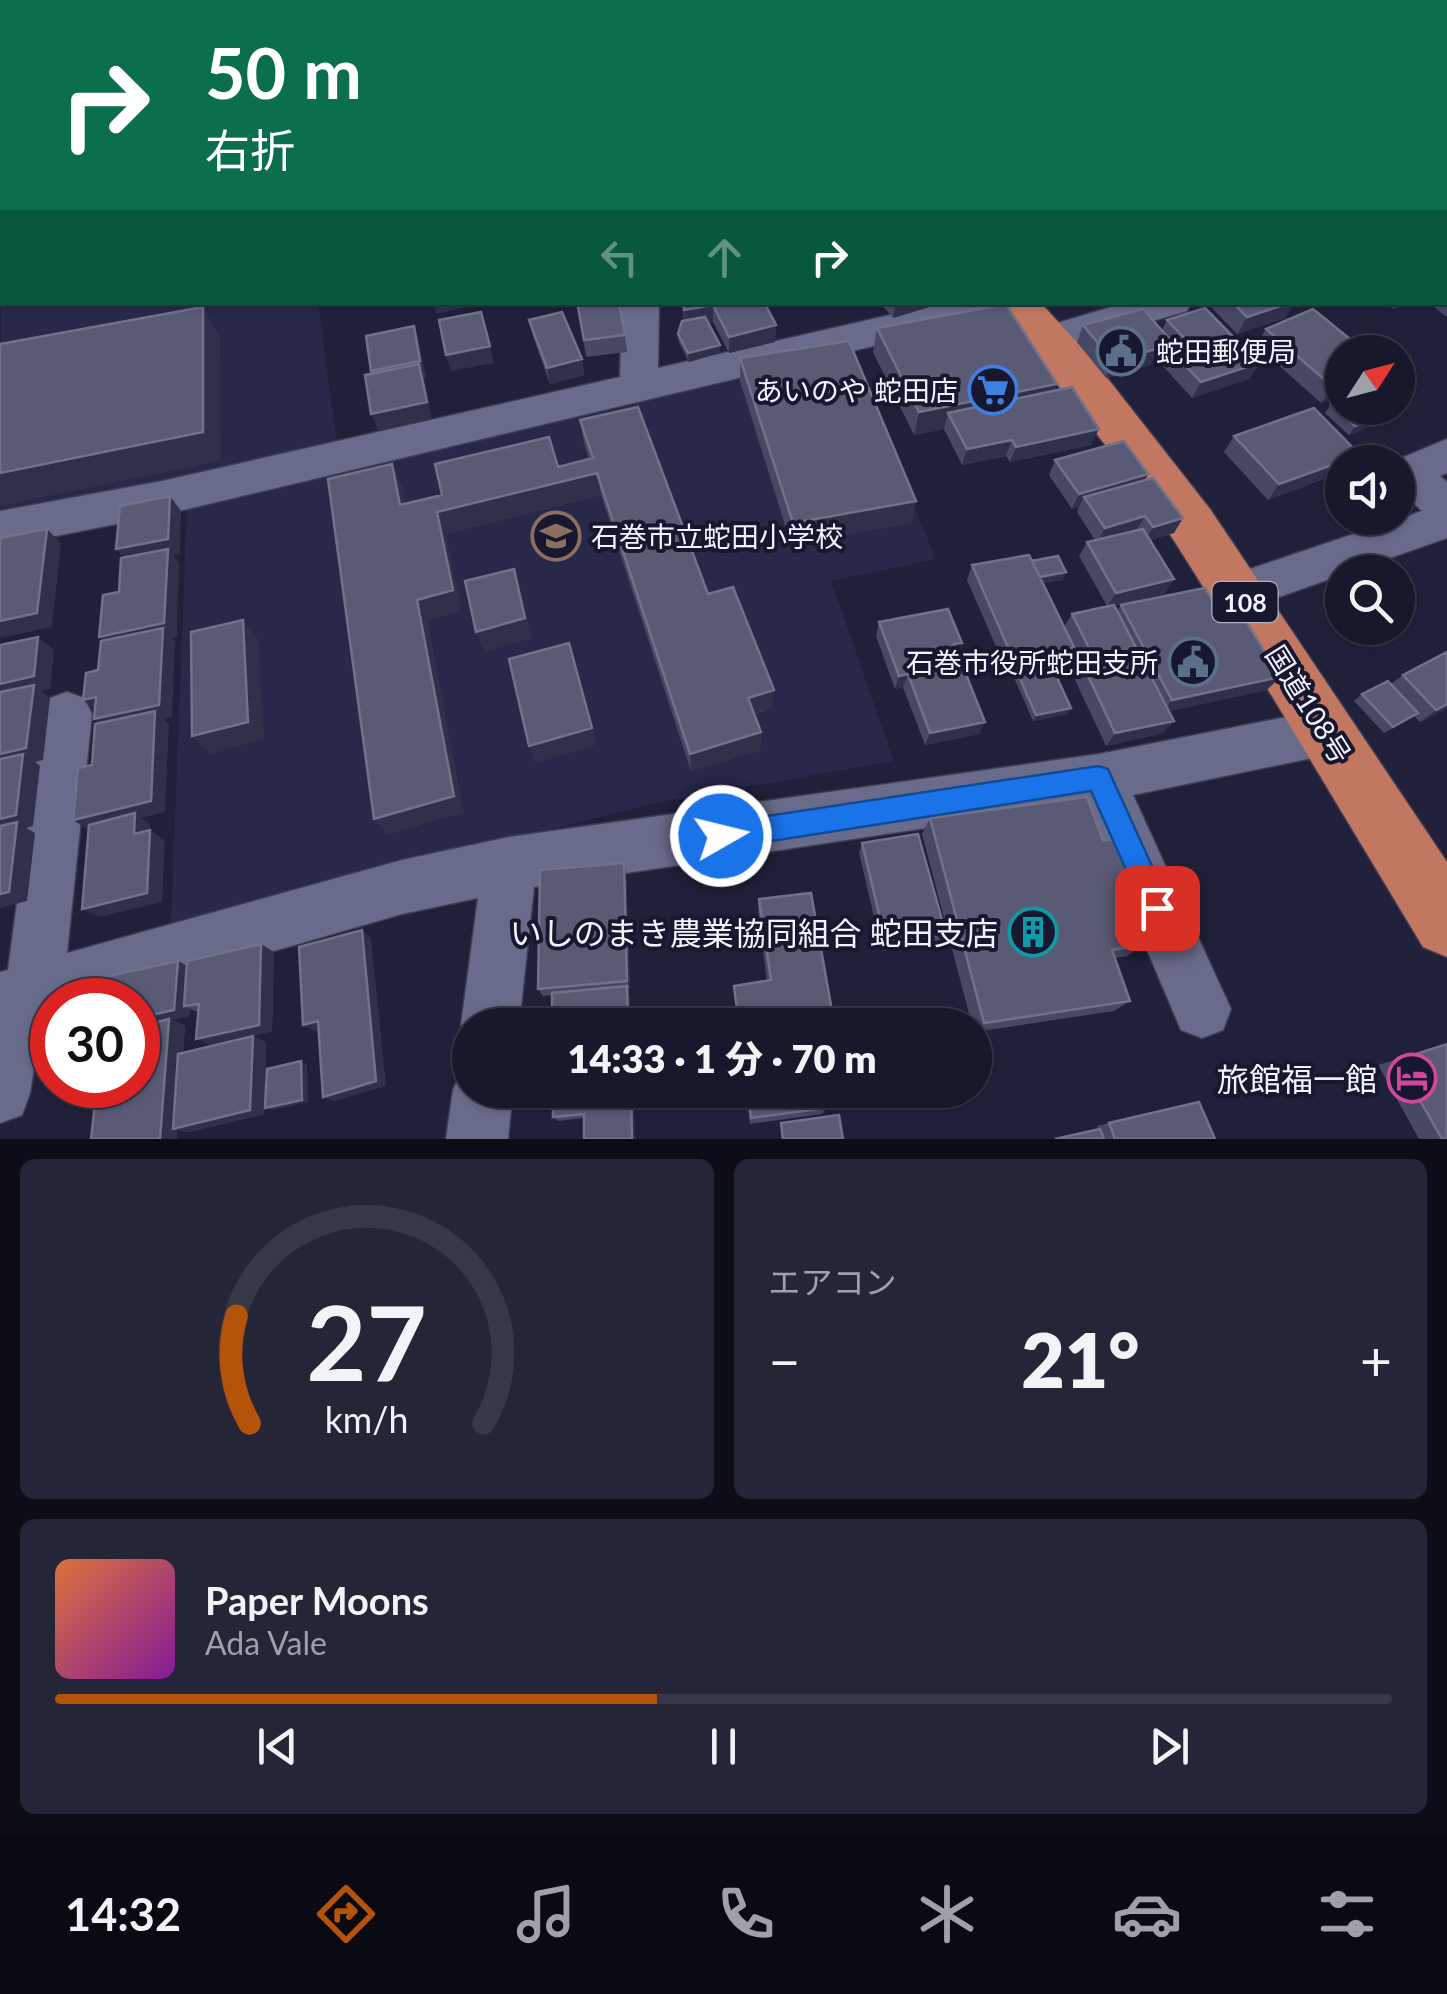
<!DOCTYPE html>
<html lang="ja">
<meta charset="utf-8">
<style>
:root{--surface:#18182c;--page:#252538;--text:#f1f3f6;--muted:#9fa0a9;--line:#363748;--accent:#b45309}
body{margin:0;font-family:Lato,"Noto Sans JP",sans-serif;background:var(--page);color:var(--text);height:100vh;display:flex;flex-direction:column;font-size:38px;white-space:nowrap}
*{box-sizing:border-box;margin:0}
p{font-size:32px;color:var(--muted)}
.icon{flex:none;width:55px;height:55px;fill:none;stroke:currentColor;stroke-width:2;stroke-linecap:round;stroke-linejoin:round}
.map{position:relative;height:1139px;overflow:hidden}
.side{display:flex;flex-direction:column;gap:20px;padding:20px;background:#0d0d18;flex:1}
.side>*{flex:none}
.hud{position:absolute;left:0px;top:0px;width:1448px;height:305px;box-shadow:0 2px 8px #0004,0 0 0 2px var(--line);background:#0b6e4f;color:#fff;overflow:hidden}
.needle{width:65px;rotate:54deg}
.controls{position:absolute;left:1325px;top:335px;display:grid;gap:20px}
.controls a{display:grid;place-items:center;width:90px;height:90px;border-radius:50%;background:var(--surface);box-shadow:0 2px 8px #0004,0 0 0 2px var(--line);font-size:50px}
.speed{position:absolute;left:30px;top:978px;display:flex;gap:20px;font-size:50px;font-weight:700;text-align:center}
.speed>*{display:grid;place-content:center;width:130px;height:130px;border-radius:50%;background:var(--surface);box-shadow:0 2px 8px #0004,0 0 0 2px var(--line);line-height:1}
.speed .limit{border:15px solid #d22;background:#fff;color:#111}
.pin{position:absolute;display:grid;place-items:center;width:85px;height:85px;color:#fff;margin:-42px;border-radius:20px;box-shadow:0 5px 15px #0006}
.me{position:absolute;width:110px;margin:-55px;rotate:82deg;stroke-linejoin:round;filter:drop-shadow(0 0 8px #0008)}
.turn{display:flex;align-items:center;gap:35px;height:210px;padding:0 40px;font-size:45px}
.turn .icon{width:130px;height:130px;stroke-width:2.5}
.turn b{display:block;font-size:70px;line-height:85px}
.lanes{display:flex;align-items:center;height:95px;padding:0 40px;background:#0003;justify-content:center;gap:50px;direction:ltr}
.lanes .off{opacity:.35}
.big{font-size:75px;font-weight:800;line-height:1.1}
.side .tile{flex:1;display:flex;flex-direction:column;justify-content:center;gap:15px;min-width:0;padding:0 35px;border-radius:15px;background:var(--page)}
.side .dial{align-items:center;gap:0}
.dial svg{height:260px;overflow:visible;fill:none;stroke:var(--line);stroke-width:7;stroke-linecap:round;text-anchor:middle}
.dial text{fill:var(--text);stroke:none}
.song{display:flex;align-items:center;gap:30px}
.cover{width:120px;height:120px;border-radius:15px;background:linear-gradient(135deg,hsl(20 70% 55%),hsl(290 70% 35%))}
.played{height:10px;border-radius:5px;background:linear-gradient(90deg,var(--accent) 45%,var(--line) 45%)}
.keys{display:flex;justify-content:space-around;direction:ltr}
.heat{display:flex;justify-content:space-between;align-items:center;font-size:55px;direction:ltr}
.side .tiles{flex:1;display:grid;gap:20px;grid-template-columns:1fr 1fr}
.tile:last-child{grid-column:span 2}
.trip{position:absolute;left:452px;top:1008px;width:540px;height:100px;border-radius:50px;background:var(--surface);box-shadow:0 2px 8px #0004,0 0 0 2px var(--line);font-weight:800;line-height:100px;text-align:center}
.tab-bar{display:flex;height:160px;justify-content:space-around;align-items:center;background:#0a0a12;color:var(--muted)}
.tab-bar .icon{width:70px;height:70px}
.tab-bar .selected{color:var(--accent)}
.tab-bar b{font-size:45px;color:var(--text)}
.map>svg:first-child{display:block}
</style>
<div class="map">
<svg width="1447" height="1139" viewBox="0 0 1447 1139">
<rect width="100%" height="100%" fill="#20203a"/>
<path fill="#282849" d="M2 147V302L318 303 337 444 346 471 850 352 936 559 831 581 894 761 660 802 171 923 188 477 0 512Z"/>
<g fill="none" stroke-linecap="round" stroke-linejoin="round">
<g stroke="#3d3c52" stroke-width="3">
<path id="minor" d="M200 0H228V2H200Z
M519 0H547L548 2H520Z
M1058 0H1091L1092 2H1060Z
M1445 64 1447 65V84H1445Z
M0 129 2 130V149H0Z
M1445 217H1447V239H1445Z
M622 302H659L658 368 947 302H1022L1017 311 1004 315 162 515 0 547V511L162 481 620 377Z
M1128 302H1192L1187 311 1047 352 1034 348 1028 339 1034 330Z
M1447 439V473L1440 476 1447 482V538L1239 611 1223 606 1216 592 1223 578 1422 511 1398 488V462H1392Z
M67 692 84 698 92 714 67 953 402 860 509 837 1099 754 1327 709 1345 716 1352 732 1345 748 1327 755 1133 795 1231 1009 1223 1030 1202 1038 1181 1030 1085 804 534 887 519 1025H470V1046L461 1025 478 898 402 914 104 1000H52V1015L42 1018 30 1093 22 1115 0 1123V972L8 970 42 714 50 698Z
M470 1065V1090H513L508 1139H446L453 1090 462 1069Z"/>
</g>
<g stroke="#3d3c52" stroke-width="3">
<path id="highway" d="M711 0H746L747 2H713Z
M992 302H1040L1094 361 1210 509 1447 862V957L1423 947 1275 701 1173 539 1118 461Z"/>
</g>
<use href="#minor" fill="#696b8a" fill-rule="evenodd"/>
<use href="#highway" fill="#c27860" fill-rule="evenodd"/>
</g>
<path fill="#474863" d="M823 0H901L904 2H825Z
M981 0H1051L1050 2H985Z
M1107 0H1195L1194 2H1109Z
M1388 0H1447V57L1445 55V2H1389Z
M1445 260 1447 262V316H1445L1428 302H1445Z
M577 302 625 335 627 352 586 357Z
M682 302H764L776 325 775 342 729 353 713 322 708 323 720 353 689 362 679 342 678 334 684 321Z
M879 302H946L893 318Z
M1210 302H1295L1285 318 1237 334 1209 305Z
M1386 302H1412L1393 309Z
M529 320 582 359 584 375 550 384 533 336Z
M1167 320 1259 363 1249 379 1192 398 1163 366 1171 349 1166 360 1106 378 1077 342 1083 325 1162 330Z
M877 328 1057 384 1054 391 1091 445 1010 462 1006 456 962 465 944 429 914 435 873 352Z
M1266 329 1342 393 1321 403 1256 345Z
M740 358 916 501 911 523 791 544 740 381Z
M1331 405 1377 423 1349 435 1325 413Z
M580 420 708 594 772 708 754 714 761 732 760 750 691 771 601 495 445 534 461 610 427 620 463 812 387 834 392 464 402 487 405 504 589 459 584 443Z
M1234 436 1360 455 1354 462H1342V472L1268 500 1224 452Z
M1055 460 1148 474 1145 480 1174 533 1150 540 1174 579 1164 594 1114 605 1117 611 1121 605 1224 620 1267 690 1169 711 1174 721 1163 733 1106 746 1075 680 1084 667 1064 627 1072 614 1107 606 1079 556 1087 542 1095 540 1077 512 1079 507 1072 509 1049 475Z
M1032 561 1062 580 1043 583 1074 647 1066 660 1051 663 1071 708 1067 714 1033 721 1011 671 1007 672 967 580 972 565Z
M879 622 958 653 985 722 979 734 925 745 903 687 895 689 876 636Z
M1403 675 1447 708 1420 722 1414 716 1384 733 1354 701 1362 694 1391 684Z
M930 818 1103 841 1146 892 1128 905 1143 945 1127 956 1115 958 1130 1001 1114 1011 975 1032V1025H972L922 834Z
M862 843 946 934 940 942 882 951 859 853Z
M624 863 626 873 630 988H628L629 993 631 1025H552V995L543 996 538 989Z
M759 899 832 1011 828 1020 813 1022 814 1025H738L734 986 767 981 758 912Z
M274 952 272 1031 211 1045 198 1012 190 1009 189 1016 172 1020 185 1026 183 1053 266 1042 264 1114 189 1132 177 1130 97 1085 187 965Z
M1447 1044V1139H1419L1378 1065Z
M553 1090H633L635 1139 584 1118 558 1121 553 1117Z
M746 1090H824L827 1108 822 1114 750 1124Z
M1109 1123 1215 1139H1055L1098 1129 1097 1126Z"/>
<path fill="#30304b" d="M0 0H19V2H2V4L0 5Z
M118 0H142L143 2H119Z
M302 0H314V2H286Z
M1024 0H1051L1049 2H1024Z
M0 20H2V37L0 38Z
M446 302H476L477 305 436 314 434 305Z
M896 302H946L893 318Z
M1295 302 1285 318 1237 334 1247 317Z
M1397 302H1412L1393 309Z
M713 305V322L685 327 684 310Z
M203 307 220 337 221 461 0 506V473Z
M776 325 775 342 729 353V337Z
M414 326 419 343 426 377 424 378 432 419 378 430 371 414 378 387 371 371Z
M1174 344 1166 360 1106 378 1113 361Z
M720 345V353L689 362 688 353Z
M490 346 494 363 451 371 446 355Z
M582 359 584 375 550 384 547 368Z
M1259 363 1249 379 1192 398 1201 382Z
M1342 382V393L1321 403 1333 387Z
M1057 384 1048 407 948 413 944 429 914 435 919 412Z
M1383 415 1377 423 1349 435 1355 426Z
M1099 429 1091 445 1010 462 1016 447Z
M1012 440 1006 456 962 465 967 449Z
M1360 455 1354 462H1342V472L1268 500 1279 484Z
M392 464 402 487 409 527 400 505Z
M597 473 601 495 445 534 461 610 427 620 463 812 387 834 374 819 417 600 437 512Z
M1148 474 1140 490 1084 497 1079 507 1072 509 1079 494Z
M170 496 181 511 180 554 173 555 179 563 177 637 172 638 175 641 172 717 164 719 169 724 165 812 141 818 150 824 149 844 89 830 73 820 109 732 94 719 113 651 99 637 164 623 129 564 116 549Z
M916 501 911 523 791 544 793 523Z
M1145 516 1136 531 1097 543 1105 528Z
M1183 518 1174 533 1144 542 1153 527Z
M47 529 61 543 52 627 0 638V621Z
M514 569 532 638 484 652 476 632Z
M1066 572 1062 580 1031 586 1034 578Z
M1174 579 1164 594 1107 607 1116 593Z
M243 620 258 640 264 739 210 754 192 736Z
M38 637 54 650 50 689 42 691 50 698 43 760 35 762 40 766 33 826 26 828 35 833 27 901 0 908V684Z
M1074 647 1066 660 1017 670 1014 665 1011 671 1007 672 1013 659Z
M908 674 903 687 895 689 899 676Z
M1280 677 1267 690 1161 713 1172 700Z
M774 690 772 708 747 716 748 698Z
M96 697 98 712 83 700Z
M1447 704V708L1420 722 1436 710Z
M1071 708 1067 714 1033 721 1036 715Z
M1174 721 1163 733 1106 746 1115 733Z
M985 722 979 734 925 745 930 733Z
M592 728 596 745 536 763 529 746Z
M761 732 760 750 691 771 690 754Z
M150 830 165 840 162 902 99 917 82 909Z
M624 863 626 873 630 988 627 981Z
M362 930 371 938 386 1086 335 1101 323 1097Z
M261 944 274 952 272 1031 211 1045 196 1039Z
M178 961 192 968 184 1006 190 1009 189 1016 172 1020 185 1026 177 1128 253 1036 266 1042 264 1114 189 1132 177 1130V1139H160L138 1028V1018Z
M627 986 629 993 631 1025H628Z
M318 1021 329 1027 314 1031 303 1025Z
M301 1061 307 1064 308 1102 272 1110 265 1108Z
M631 1090H633L635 1139H632Z"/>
<path fill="#595a73" stroke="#717289" stroke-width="2.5" d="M58 0H101V2H33Z
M140 0H197V2H139Z
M278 0H302L286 2H278Z
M384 0H435L436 2H385Z
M462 0H520L521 2H446Z
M564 0H602L603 2H565Z
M617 0H641L642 2H619Z
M840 0H879L882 2H842Z
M879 0H901L904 2H882Z
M1298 0H1313L1316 2H1292L1290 1Z
M1343 0H1378L1381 2H1345Z
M1413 0H1445L1447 2V15H1445V2H1416Z
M0 6H2V20H0Z
M1445 157H1447V177H1445Z
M1447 274V291L1445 289V275Z
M577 302H619L625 335 584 340Z
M683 302H764L776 325 729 337 713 305 684 310Z
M1232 302H1293L1247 317Z
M1006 304 1057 384 919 412 877 328Z
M203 307V432L0 473V344Z
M1205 308 1259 363 1201 382 1171 350 1190 344 1167 320Z
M1143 309 1174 344 1113 361 1083 325Z
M1313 309 1366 352H1342V382L1333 387 1266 329Z
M481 312 490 346 446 355 439 320Z
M562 312 582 359 547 368 529 320Z
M705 317 720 345 688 353 678 334 682 321Z
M414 326 420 361 371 371 366 336Z
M849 341 916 501 793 523 740 358Z
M419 364 427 402 371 414 365 375Z
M1072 387 1099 429 1016 447 1012 440 967 449 948 413Z
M1342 400V408H1375L1383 415 1355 426 1331 405Z
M638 407 708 594 733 587 774 690 748 698 761 732 690 754 597 473 437 512 453 590 417 600 454 796 374 819 328 479 392 464 400 505 442 495 435 464 549 437 558 467 593 458 580 420Z
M1314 408 1360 455 1279 484 1234 436Z
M1124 441 1148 474 1079 494 1055 460Z
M1153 478 1183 518 1153 527 1145 516 1105 528 1084 497Z
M170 496 168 539 116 549 120 506Z
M47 529 37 613 0 621V538Z
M1143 529 1174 579 1116 593 1087 542Z
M168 549 164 623 99 637 103 595 119 592 121 558Z
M1029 555 1074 647 1013 659 972 565Z
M1058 556 1066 572 1040 577 1032 561Z
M514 569 525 618 476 632 465 581Z
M1205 588 1224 620 1243 616 1280 677 1172 700 1121 605Z
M1114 605 1174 721 1115 733 1084 667 1097 664 1072 614Z
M948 609 962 643 954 644 985 722 930 733 908 674 899 676 879 622Z
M243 620 248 722 192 736 191 632Z
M163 628 159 705 94 719 96 697 83 700 86 673 98 670 101 641Z
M38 637 34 676 0 684V645Z
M569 643 592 728 529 746 509 659Z
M1447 652V704L1436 710 1403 675Z
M1048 658 1071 708 1036 715 1014 665Z
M1388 681 1418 713 1393 727 1362 694Z
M34 685 26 748 0 754V692Z
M155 711 151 801 73 820 78 768 92 765 95 724Z
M23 754 16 815 0 819V759Z
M1087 797 1103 841 1125 838 1146 892 1124 895 1143 945 1112 950 1130 1001 984 1023 930 818Z
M135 813 134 834 150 830 147 893 82 909 89 825Z
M17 822 9 892 0 894V826Z
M918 834 946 934 886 943 862 843Z
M624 863 627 981 538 989 540 870Z
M811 893 832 1011 812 1014 814 1025H739L734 986 771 980 759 899Z
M362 930 376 1081 323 1097 318 1021 303 1025 299 947Z
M261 944 259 1025 196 1039 199 1004 184 1006 187 961Z
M178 961 174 1010 138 1018V1000H88L91 980Z
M627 986 628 1025H552V993Z
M169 1019 160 1139H91L97 1085H138V1027Z
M253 1036 250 1110 173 1129 178 1054Z
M1447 1044V1139H1442L1397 1060Z
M301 1061 302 1100 265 1108 267 1069Z
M553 1090H631L632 1139H584V1114L553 1117Z
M747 1090H824L827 1108 751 1118Z
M1199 1102 1215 1139H1115L1109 1123Z
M839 1115 843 1139H783L781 1123Z
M1100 1129 1104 1139H1055Z"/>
<path fill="#1a73e8" stroke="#114b97" stroke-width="2.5" d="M1098 766 1108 769 1171 908 1167 917 1157 921 1147 917 1091 791 721 849 711 845 707 836 711 826 721 823Z"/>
<defs>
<g id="civic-ring" transform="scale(2.5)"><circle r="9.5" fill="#171730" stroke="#5c6f8a" stroke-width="1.5"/><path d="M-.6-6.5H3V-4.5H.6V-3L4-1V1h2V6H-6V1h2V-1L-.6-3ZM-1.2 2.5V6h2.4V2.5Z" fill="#5c6f8a"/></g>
<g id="supermarket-ring" transform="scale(2.5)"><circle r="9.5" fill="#171730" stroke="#3f7fe0" stroke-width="1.5"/><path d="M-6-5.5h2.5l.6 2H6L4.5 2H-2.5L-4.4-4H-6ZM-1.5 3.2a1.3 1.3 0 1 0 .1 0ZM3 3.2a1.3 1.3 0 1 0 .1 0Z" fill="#3f7fe0"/></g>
<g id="school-ring" transform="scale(2.5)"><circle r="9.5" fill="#171730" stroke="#8d6e63" stroke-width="1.5"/><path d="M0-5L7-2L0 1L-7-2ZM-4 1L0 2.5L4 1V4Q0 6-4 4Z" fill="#8d6e63"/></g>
<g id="building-ring" transform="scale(2.5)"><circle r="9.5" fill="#171730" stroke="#0f9aa8" stroke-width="1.5"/><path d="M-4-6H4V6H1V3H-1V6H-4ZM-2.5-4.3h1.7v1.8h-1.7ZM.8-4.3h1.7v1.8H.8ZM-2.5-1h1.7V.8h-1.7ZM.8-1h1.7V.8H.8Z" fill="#0f9aa8"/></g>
<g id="hotel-ring" transform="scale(2.5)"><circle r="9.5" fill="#171730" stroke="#d1479c" stroke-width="1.5"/><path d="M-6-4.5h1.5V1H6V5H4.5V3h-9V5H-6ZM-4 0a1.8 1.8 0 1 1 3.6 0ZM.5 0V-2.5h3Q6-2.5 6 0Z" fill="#d1479c"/></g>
</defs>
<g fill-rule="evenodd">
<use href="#civic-ring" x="1121" y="351"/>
<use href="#supermarket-ring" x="993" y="390"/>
<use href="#school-ring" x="556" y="536"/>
<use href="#civic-ring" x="1193" y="662"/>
<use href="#building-ring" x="1033" y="932"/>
<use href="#hotel-ring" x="1412" y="1078"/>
</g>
<g text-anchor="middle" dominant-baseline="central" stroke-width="8" stroke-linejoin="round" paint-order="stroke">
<rect fill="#171730" stroke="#b0b1c0" stroke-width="2.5" x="1212.5" y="582" width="65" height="40" rx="8"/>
<g font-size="25" font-weight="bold" fill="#f2f3fe">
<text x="1245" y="602">108</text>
</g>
<g font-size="28" fill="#f2f3fe" stroke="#171730" text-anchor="start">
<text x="1156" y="351">蛇田郵便局</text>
<text x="958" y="390" text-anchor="end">あいのや 蛇田店</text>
<text x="591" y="536">石巻市立蛇田小学校</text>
<text x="1158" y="662" text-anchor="end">石巻市役所蛇田支所</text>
</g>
<g font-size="28" fill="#f2f3fe" stroke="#171730">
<text transform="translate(1309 704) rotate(58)">国道108号</text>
</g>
<g font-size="32" fill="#f2f3fe" stroke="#171730" text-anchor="end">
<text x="998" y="932">いしのまき農業協同組合 蛇田支店</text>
<text x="1377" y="1078">旅館福一館</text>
</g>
</g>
</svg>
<div class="controls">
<a><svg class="needle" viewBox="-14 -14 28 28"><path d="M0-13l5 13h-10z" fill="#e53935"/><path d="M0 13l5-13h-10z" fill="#9fa0a9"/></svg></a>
<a><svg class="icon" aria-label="sound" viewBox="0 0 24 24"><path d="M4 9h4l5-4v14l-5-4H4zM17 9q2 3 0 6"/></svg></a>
<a><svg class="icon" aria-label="search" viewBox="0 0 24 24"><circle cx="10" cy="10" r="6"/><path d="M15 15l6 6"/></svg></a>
</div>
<div class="speed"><div class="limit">30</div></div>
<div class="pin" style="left:1157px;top:908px;background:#d93025"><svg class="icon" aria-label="arrive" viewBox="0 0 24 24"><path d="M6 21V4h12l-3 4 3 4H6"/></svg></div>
<svg class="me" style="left:721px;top:836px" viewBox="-20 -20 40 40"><circle r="17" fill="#1a73e8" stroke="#fff" stroke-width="3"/><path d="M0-11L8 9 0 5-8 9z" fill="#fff"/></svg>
<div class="trip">14:33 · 1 分 · 70 m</div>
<div class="hud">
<div class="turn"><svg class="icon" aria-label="right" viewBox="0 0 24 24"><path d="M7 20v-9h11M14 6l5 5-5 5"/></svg><div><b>50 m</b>右折</div></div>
<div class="lanes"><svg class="icon off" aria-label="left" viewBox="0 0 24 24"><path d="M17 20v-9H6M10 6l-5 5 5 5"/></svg><svg class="icon off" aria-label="ahead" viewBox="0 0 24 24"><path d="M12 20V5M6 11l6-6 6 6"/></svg><svg class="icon" aria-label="right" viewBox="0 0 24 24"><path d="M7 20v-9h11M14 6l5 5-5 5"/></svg></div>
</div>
</div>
<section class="side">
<div class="tiles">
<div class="tile dial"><svg viewBox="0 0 100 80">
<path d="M14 69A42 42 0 1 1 86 69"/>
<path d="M14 69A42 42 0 0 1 10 36" stroke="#b45309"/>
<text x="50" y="56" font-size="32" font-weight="700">27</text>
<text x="50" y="72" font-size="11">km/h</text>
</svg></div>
<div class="tile"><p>エアコン</p>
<div class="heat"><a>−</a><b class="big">21°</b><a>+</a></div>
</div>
<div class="tile">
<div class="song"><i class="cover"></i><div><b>Paper Moons</b><p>Ada Vale</p></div></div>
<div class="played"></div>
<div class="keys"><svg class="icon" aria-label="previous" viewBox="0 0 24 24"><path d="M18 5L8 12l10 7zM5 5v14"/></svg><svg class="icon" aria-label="pause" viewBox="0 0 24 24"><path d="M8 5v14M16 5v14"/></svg><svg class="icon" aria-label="next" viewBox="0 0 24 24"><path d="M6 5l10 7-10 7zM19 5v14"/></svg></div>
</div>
</div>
</section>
<nav class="tab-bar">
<b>14:32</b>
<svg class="icon selected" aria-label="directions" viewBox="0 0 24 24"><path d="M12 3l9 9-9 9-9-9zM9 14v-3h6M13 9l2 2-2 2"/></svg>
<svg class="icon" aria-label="music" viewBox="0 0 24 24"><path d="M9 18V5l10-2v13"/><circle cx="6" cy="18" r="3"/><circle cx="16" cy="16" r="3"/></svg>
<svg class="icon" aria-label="phone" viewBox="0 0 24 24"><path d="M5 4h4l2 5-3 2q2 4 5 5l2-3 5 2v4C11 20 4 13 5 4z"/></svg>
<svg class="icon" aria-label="climate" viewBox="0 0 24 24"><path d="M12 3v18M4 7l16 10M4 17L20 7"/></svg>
<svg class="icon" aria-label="car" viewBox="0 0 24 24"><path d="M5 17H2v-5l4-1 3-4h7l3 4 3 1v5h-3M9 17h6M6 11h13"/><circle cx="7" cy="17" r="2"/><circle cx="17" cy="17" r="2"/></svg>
<svg class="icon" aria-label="filters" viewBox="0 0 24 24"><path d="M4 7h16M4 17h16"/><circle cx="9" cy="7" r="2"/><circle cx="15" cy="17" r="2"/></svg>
</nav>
